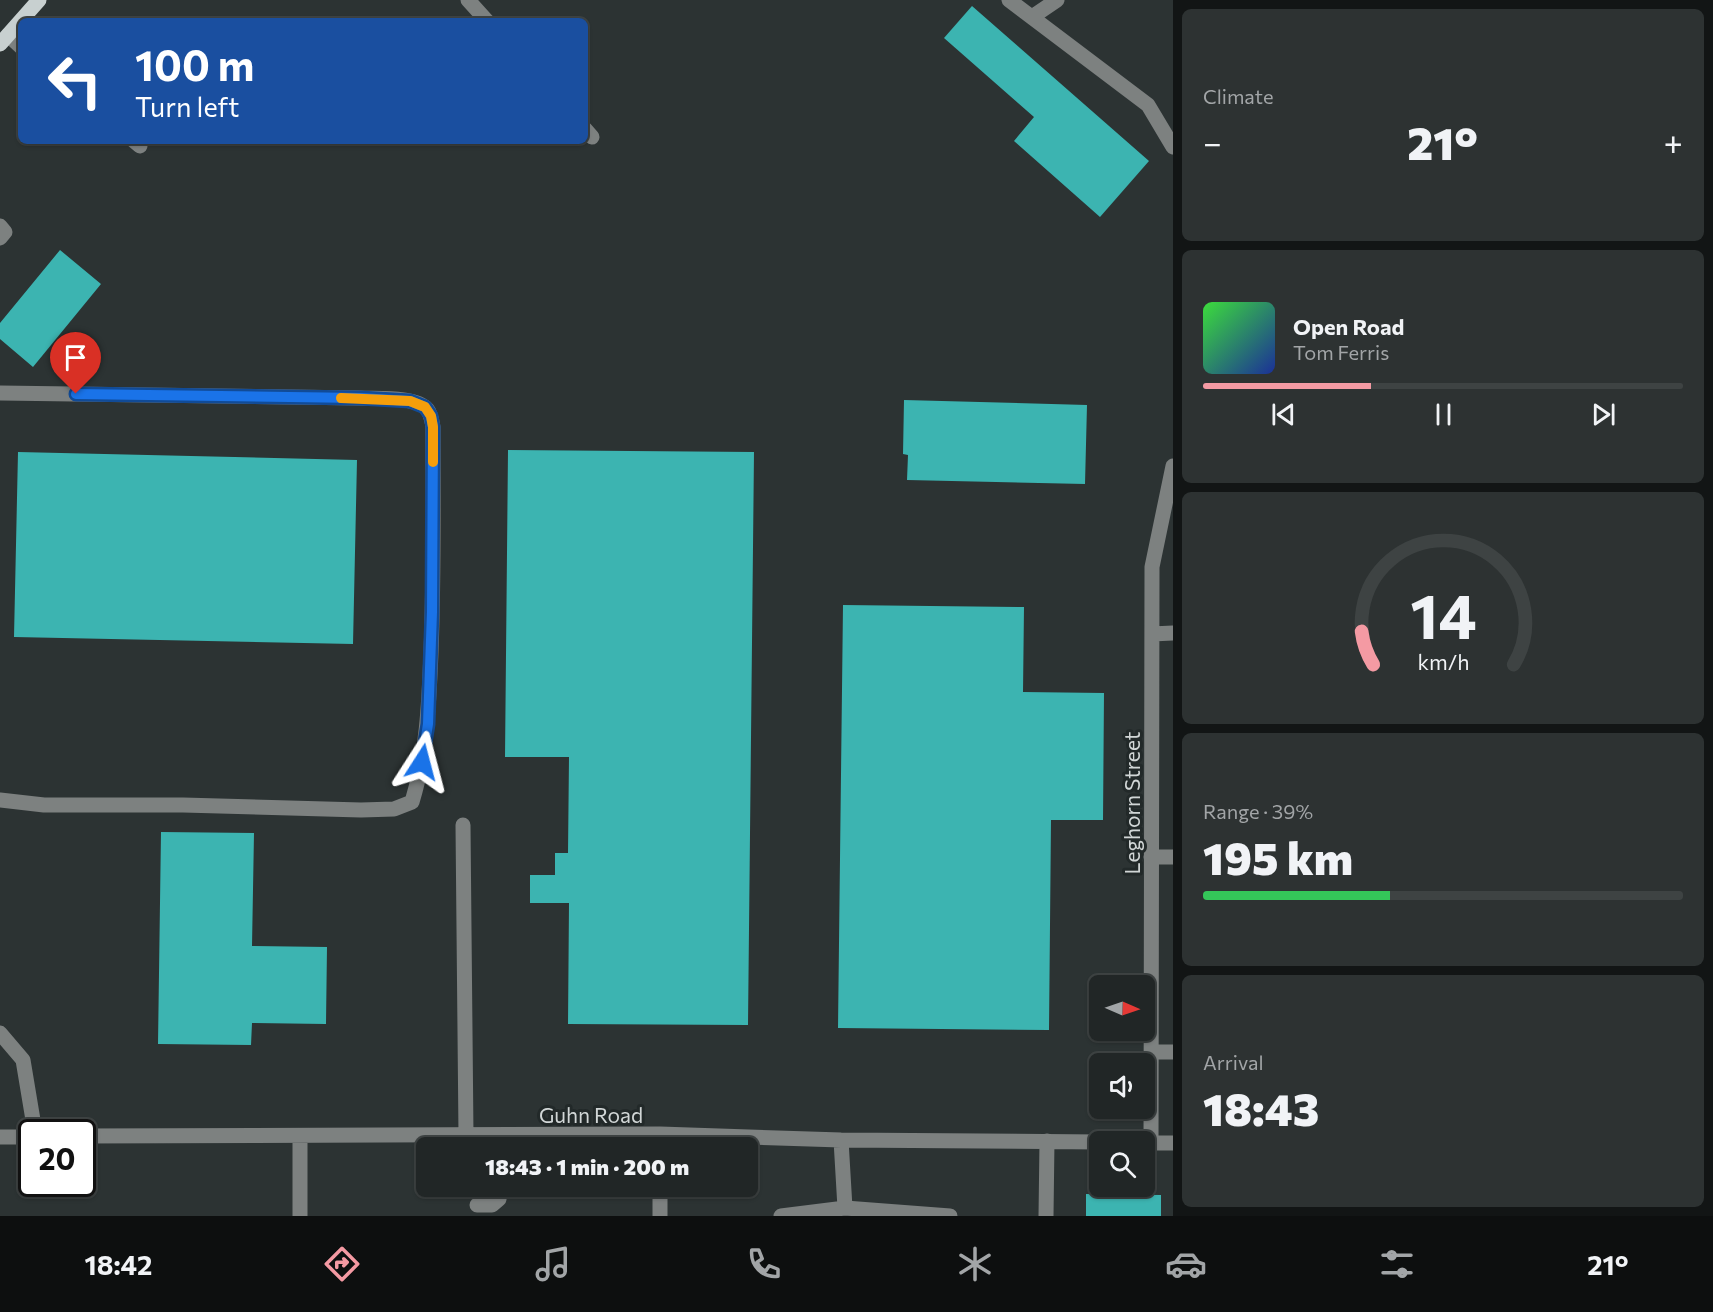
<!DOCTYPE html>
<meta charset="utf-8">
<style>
:root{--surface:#212626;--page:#2d3232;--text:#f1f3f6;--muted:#a2a5a7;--line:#3e4343;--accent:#f49aa3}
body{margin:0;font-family:Commissioner,sans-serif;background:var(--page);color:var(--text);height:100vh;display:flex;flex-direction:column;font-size:22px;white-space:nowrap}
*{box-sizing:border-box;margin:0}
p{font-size:20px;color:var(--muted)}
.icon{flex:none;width:33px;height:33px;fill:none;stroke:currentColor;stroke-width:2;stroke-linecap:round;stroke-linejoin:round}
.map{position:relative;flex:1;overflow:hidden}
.details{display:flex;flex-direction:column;gap:9px;padding:9px;background:#121515;width:540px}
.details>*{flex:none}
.banner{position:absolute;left:18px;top:18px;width:570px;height:126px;border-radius:9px;box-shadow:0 2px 4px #0004,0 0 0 2px var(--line);background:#1a4fa0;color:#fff;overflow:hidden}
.needle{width:39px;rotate:92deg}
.fabs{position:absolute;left:1089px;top:975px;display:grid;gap:12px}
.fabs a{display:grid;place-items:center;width:66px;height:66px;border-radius:9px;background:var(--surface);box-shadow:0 2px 4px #0004,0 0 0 2px var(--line);font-size:30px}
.speed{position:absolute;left:18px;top:1119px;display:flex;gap:12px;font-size:30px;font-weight:700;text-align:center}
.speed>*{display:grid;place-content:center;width:78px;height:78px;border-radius:50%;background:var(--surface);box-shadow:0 2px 4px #0004,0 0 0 2px var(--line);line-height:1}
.speed .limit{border:3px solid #111;border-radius:9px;background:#fff;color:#111}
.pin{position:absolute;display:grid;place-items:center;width:51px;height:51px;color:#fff;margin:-62px -26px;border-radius:50% 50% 50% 0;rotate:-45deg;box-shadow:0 0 6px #0007}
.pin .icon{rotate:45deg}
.me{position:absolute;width:66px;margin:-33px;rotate:9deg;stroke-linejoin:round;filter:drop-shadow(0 0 4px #0008)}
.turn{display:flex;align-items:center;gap:21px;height:126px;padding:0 18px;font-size:27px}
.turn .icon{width:78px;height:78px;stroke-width:2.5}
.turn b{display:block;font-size:42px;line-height:51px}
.big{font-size:45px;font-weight:800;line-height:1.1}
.details .card{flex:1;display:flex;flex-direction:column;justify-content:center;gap:9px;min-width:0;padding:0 21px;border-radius:9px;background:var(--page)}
.details .dial{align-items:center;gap:0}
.dial svg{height:156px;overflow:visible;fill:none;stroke:var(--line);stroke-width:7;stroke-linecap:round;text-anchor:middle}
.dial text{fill:var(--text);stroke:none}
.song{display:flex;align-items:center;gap:18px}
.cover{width:72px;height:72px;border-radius:9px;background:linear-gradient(135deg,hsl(120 70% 55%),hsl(230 70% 35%))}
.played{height:6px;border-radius:3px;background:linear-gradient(90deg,var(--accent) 35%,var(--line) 35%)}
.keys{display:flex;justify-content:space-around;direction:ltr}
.heat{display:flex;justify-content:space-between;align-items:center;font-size:33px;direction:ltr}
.charge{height:9px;border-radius:4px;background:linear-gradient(90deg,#34c759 39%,var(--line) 0)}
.trip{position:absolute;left:416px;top:1137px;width:342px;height:60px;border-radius:9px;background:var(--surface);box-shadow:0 2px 4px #0004,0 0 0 2px var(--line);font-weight:800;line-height:60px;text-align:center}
.tab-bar{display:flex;height:96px;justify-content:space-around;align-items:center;background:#0d0f0f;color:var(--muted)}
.tab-bar .icon{width:42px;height:42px}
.tab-bar .active{color:var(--accent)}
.tab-bar b{font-size:27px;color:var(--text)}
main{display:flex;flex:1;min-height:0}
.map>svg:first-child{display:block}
</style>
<main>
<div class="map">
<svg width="1173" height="1216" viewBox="0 0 1173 1216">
<rect width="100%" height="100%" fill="#2c3333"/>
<path fill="#3cb4b1" d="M972 6 1149 161 1100 217 1014 141 1034 117 944 38Z
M60 250 101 284 33 367 0 339V323Z
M904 400 1087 405 1085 484 907 480 908 455 903 454Z
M508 450 754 452 748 1025 568 1024 569 903H530V875H555V853H568L569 757H505Z
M18 452 357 460 353 644 14 637Z
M843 605 1024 607 1023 692 1104 693 1103 820H1051L1049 1030 838 1028Z
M161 832 254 833 252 946 327 947 326 1024 252 1023 251 1045 158 1044Z
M1086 1194 1161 1195V1216H1086Z"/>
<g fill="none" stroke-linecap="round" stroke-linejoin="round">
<path stroke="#7d8180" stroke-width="15" d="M468 0 487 21
M1009 0 1148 105 1173 147
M1032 17 1057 0
M8 35 21 47
M585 129 592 137
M134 141 140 146
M0 226 5 232 0 238
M0 393 360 398C376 399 416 396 427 409 431 414 432 421 433 427 433 502 434 577 431 652 429 703 427 753 412 802L394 809 361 810 183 805H44L0 800
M1152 634 1173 633
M463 825 466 1135
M1151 857H1173
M0 1033 23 1060 35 1132
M1151 1052H1173
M82 1136 660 1134 841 1140 1100 1142
M300 1136V1216
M0 1137H32
M841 1140 845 1208
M1144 1143H1173
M1151 1143 1152 567 1173 466
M477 1205H492L499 1199 501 1186
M660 1216V1186
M781 1216 845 1208 950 1216
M1046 1216 1047 1141"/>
<path stroke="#c8d0d0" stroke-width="15" d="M0 44 39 0"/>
</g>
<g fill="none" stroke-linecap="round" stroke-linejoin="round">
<g stroke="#114b97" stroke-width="15">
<path id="route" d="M76 394 360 398 410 401 425 407 431 416 433 427 432 612 428 724 422 762"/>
</g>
<use href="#route" stroke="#1a73e8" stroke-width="10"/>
<path stroke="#f59e0b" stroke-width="10" d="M341 398 410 401 425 407 431 416 433 427V462"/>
</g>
<g text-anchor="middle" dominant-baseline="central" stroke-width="6" stroke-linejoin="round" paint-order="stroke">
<g font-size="21" fill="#d1d6d6" stroke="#222929">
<text transform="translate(1131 803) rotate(-90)">Leghorn Street</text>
<text x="591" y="1114">Guhn Road</text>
</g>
</g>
</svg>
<div class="fabs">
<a><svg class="needle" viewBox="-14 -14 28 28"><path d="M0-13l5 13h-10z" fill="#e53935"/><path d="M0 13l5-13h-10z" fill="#a2a5a7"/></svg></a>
<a><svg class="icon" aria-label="sound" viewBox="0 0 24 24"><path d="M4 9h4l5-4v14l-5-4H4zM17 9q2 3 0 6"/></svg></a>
<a><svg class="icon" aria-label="search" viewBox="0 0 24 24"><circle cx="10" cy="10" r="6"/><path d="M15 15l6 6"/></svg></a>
</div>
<div class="speed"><div class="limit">20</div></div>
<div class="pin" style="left:76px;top:394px;background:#d93025"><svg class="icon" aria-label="arrive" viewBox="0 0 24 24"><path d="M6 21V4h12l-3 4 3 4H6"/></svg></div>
<svg class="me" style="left:422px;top:762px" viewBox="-20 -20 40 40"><path d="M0-17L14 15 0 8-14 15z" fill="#1a73e8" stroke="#fff" stroke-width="4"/></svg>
<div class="trip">18:43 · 1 min · 200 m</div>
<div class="banner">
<div class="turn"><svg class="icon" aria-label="left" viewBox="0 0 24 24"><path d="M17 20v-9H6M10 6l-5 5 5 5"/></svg><div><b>100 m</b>Turn left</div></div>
</div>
</div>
<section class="details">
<div class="card"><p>Climate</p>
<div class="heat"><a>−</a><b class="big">21°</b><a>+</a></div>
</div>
<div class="card">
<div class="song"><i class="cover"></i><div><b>Open Road</b><p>Tom Ferris</p></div></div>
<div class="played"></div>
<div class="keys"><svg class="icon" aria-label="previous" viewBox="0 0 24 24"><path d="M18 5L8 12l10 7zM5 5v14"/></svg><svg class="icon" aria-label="pause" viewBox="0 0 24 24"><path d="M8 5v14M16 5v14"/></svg><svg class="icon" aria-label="next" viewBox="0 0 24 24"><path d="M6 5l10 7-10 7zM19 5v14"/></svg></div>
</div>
<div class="card dial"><svg viewBox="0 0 100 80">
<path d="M14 69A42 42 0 1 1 86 69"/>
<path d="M14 69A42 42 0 0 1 8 52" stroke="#f49aa3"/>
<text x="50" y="56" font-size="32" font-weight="700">14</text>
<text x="50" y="72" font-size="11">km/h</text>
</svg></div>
<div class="card"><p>Range · 39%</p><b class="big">195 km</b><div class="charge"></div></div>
<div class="card"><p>Arrival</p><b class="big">18:43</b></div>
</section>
</main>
<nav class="tab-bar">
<b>18:42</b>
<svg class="icon active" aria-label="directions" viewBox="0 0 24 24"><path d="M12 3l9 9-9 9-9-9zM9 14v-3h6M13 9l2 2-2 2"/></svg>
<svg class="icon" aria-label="music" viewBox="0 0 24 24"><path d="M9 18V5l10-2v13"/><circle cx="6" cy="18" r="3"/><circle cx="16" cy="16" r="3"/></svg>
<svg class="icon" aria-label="phone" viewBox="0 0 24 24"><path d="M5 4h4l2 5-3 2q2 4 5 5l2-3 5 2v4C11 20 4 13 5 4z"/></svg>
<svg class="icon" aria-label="climate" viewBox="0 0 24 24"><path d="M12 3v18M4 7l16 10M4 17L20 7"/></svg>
<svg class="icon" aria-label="car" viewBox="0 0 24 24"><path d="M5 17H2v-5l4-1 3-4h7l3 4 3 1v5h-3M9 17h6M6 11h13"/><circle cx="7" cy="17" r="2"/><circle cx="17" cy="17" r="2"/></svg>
<svg class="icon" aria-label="filters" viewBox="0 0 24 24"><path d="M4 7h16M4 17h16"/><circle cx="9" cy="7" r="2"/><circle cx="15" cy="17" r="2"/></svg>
<b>21°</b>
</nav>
